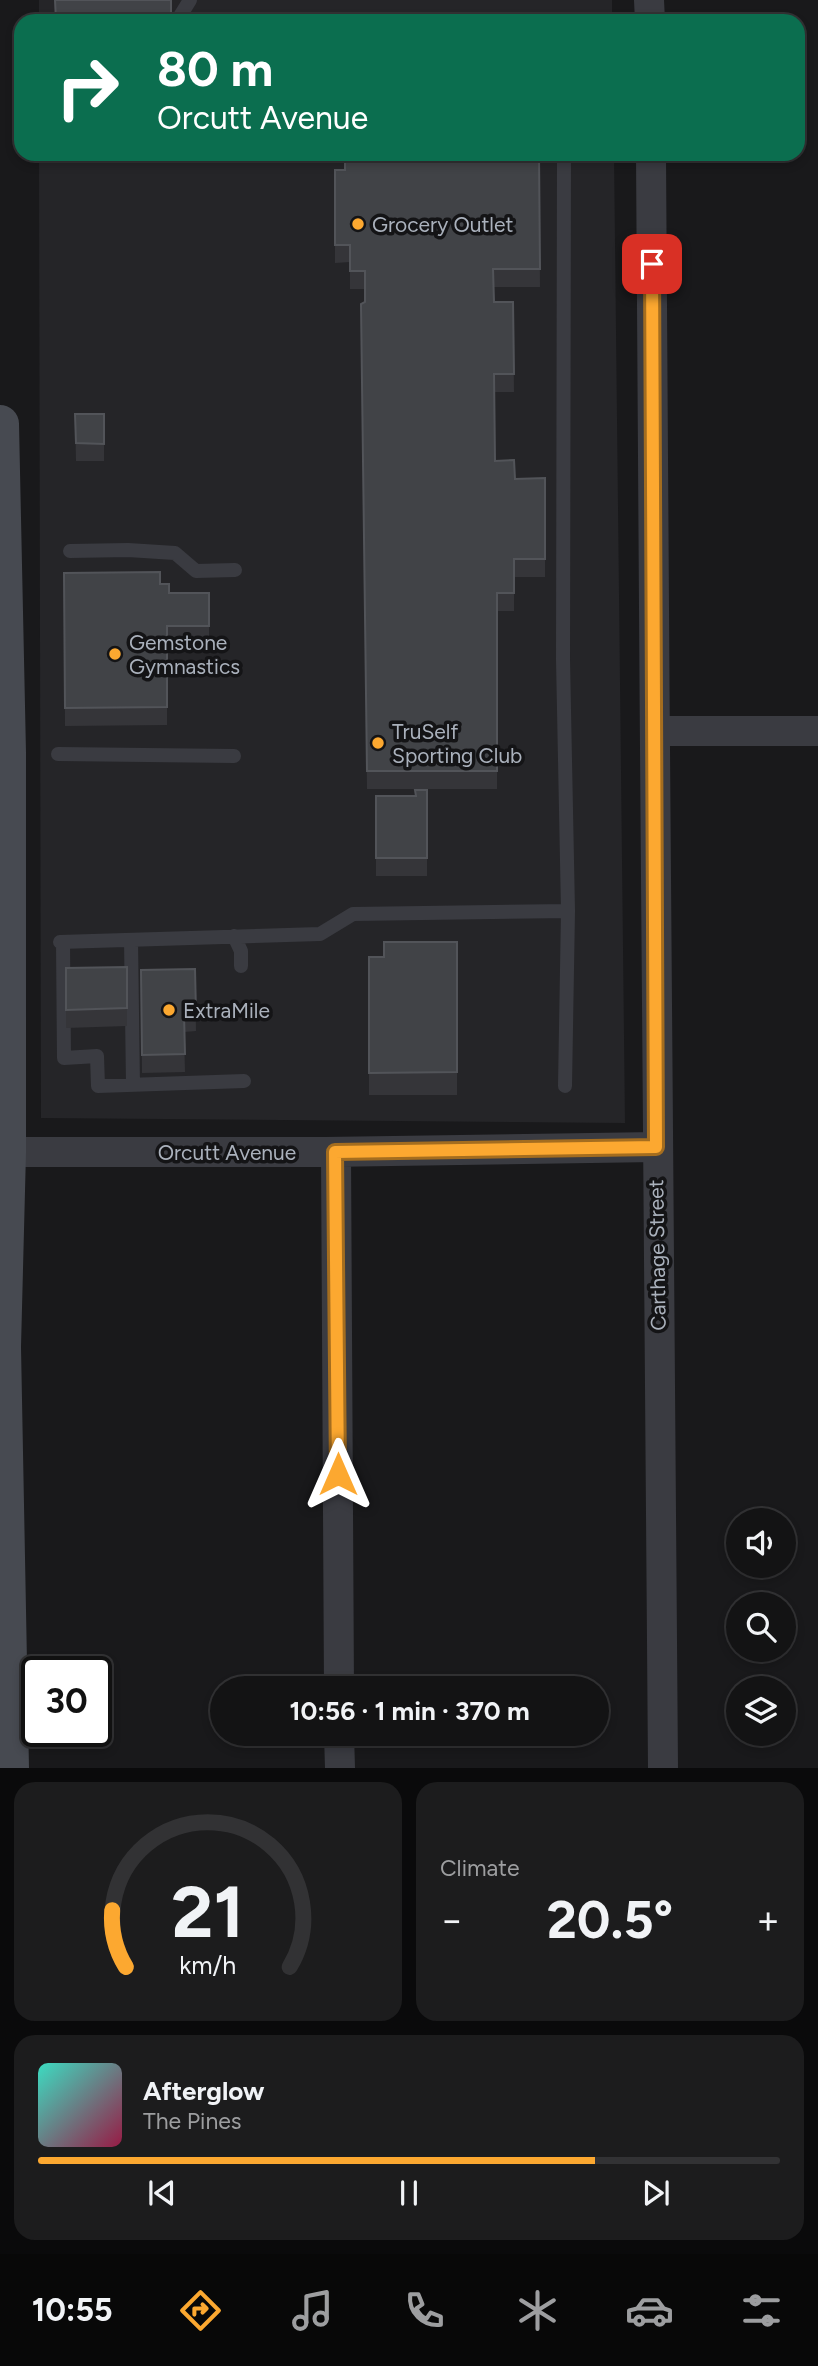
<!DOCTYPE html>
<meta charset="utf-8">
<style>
:root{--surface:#131314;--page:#1c1c1d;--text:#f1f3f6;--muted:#9d9ea0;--line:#323234;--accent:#fca830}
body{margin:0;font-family:Figtree,sans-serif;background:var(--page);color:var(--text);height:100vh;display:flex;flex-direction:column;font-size:26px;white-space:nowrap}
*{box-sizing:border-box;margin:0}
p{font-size:23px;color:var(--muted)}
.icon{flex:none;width:38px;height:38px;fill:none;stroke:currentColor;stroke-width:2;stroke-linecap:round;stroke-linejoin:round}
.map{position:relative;height:1768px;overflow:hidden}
.details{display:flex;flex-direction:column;gap:14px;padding:14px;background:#0a0a0b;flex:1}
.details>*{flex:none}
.banner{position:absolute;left:14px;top:14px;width:791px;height:147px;border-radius:21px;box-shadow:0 4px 10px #0003,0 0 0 2px var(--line);background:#0b6e4f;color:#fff;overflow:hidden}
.fabs{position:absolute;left:726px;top:1508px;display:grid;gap:14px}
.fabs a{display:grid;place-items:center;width:70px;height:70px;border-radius:50%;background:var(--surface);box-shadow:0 4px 10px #0003,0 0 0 2px var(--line);font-size:35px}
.speed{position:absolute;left:21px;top:1656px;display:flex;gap:14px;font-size:35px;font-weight:700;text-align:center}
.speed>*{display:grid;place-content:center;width:91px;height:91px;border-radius:50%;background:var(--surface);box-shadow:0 4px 10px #0003,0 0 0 2px var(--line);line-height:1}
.speed .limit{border:4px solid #111;border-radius:10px;background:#fff;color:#111}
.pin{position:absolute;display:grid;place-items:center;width:60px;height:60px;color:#fff;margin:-30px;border-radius:14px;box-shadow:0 4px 10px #0006}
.me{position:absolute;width:77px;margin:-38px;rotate:0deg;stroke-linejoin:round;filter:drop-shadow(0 0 5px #0008)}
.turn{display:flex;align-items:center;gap:24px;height:147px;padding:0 28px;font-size:32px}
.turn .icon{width:91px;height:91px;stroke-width:2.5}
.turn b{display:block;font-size:49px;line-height:60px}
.big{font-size:52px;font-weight:700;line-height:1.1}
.details .widget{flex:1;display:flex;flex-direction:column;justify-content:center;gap:10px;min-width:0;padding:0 24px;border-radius:21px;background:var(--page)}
.details .dial{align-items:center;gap:0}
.dial svg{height:182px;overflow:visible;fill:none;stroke:var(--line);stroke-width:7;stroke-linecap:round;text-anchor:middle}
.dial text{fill:var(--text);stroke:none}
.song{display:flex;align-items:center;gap:21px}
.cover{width:84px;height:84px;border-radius:10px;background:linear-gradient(135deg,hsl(170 70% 55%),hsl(340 70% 35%))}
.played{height:7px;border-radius:4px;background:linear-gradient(90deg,var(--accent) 75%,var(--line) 75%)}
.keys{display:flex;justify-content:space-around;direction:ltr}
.heat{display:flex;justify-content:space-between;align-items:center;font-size:38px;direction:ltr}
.details .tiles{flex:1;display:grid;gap:14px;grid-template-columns:1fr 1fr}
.widget:last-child{grid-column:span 2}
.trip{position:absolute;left:210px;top:1676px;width:399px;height:70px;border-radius:35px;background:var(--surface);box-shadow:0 4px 10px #0003,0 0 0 2px var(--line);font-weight:700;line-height:70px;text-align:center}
.menu{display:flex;height:112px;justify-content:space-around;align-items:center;background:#080808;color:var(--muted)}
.menu .icon{width:49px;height:49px}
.menu .on{color:var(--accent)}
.menu b{font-size:32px;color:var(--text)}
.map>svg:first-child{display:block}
</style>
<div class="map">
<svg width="818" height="1768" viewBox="0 0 818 1768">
<rect width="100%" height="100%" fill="#19191b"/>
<path fill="#252528" d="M39 0H612V21H39Z
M39 154H614L625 1123 41 1118Z"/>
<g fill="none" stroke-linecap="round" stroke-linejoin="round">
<path stroke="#3a3b41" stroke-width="14" d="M177 21 190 0
M564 21V19
M564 154 563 659 568 911 565 1086
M70 551 128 550 175 553 196 571 235 570
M58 754 234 756
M234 936 241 951V966
M131 940 133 1085
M60 942 320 934 353 914 568 911
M63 942 64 1058 97 1056 98 1086 244 1081"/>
<path stroke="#3a3b41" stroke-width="30" d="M649 0 650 21
M651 154C655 692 657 1230 663 1768
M656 731H818
M7 1152H325L656 1147
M336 1152 339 1689
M339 1734 340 1768"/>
<path stroke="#474a51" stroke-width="38" d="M0 424 7 753V1152L2 1347 10 1768"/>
</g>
<path fill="#353539" d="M539 154 540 287H493L494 302H513L514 392H494L495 461 515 479 545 559V577H514V611H497V789H367L361 322 365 302V289H350V262L335 263V170Z
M75 414H104V461H76Z
M64 573 160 584 169 593H209V644H167V725L65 726Z
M427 790V876H376V796H416Z
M457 942V1095H369V957H384Z
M127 967V1026L66 1028V968Z
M195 969 196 1031 184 1032 185 1072 142 1073 141 970Z"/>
<path fill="#414347" stroke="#525459" stroke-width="2" d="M55 0H171V21H56Z
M345 154H539L540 269H493L494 302H513L514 374H494L495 461 514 460 515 479 545 478V559H514V593H497V771H367L361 304 365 302V271H350V245H335V170H345Z
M75 414H104V444L76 443Z
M160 572V584H169V593H209V626H167V707L65 708 64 573Z
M415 790H427V858H376V796H416Z
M384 942H457V1072L369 1073V957H384Z
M127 967V1008L66 1010V968Z
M195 969 196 1013 184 1014 185 1054 142 1055 141 970Z"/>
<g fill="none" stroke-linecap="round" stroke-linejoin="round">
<g stroke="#a46d1f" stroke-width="18">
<path id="route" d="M338 1474 335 1152 656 1147 652 264"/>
</g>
<use href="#route" stroke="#fca830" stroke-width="12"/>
</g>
<g fill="#fca830" stroke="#141416" stroke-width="2.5">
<circle cx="358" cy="224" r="7"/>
<circle cx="115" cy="654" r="7"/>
<circle cx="378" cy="743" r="7"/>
<circle cx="169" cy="1010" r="7"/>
</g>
<g text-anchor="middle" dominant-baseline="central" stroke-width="7" stroke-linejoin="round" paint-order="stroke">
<g font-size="21" fill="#aab1bc" stroke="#141416" text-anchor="start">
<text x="372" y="224">Grocery Outlet</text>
<text x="129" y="642">Gemstone<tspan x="129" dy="24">Gymnastics</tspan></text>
<text x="392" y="731">TruSelf<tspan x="392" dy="24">Sporting Club</tspan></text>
<text x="183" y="1010">ExtraMile</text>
</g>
<g font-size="21" fill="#aab1bc" stroke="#141416">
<text x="227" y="1152">Orcutt Avenue</text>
<text transform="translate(657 1255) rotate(-91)">Carthage Street</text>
</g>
</g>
</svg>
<div class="fabs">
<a><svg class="icon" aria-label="sound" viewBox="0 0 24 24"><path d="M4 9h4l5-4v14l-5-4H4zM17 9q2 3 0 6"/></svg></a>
<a><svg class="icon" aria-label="search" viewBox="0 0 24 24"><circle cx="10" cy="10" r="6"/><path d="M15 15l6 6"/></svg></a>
<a><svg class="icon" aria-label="layers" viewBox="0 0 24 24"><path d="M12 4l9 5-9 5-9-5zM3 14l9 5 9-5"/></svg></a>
</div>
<div class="speed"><div class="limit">30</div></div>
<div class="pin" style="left:652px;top:264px;background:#d93025"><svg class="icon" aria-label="arrive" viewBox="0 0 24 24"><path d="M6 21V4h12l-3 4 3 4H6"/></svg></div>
<svg class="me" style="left:338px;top:1474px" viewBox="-20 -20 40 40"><path d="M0-17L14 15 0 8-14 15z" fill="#fca830" stroke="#fff" stroke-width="4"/></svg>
<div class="trip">10:56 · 1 min · 370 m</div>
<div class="banner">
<div class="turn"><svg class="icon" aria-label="right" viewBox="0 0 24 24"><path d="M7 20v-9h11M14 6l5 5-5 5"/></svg><div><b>80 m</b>Orcutt Avenue</div></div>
</div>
</div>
<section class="details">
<div class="tiles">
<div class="widget dial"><svg viewBox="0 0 100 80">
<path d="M14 69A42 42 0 1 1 86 69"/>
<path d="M14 69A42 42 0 0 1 8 44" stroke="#fca830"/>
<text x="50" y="56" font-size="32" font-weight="700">21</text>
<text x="50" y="72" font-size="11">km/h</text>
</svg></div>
<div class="widget"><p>Climate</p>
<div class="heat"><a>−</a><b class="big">20.5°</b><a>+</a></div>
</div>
<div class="widget">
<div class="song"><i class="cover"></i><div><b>Afterglow</b><p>The Pines</p></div></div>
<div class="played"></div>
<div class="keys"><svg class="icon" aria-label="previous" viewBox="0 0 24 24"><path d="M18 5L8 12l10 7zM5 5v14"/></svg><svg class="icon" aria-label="pause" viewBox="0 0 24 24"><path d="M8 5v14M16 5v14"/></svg><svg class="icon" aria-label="next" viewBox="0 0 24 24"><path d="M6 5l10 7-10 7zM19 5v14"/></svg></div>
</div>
</div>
</section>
<nav class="menu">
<b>10:55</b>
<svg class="icon on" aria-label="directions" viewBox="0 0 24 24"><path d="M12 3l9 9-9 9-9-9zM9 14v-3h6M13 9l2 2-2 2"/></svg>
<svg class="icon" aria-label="music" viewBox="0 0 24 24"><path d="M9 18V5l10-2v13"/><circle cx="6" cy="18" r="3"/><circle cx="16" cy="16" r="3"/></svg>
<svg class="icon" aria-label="phone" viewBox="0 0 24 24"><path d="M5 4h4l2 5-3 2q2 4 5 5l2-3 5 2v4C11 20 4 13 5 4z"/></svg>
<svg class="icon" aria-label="climate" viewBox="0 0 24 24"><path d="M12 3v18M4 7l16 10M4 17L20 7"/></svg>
<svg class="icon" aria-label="car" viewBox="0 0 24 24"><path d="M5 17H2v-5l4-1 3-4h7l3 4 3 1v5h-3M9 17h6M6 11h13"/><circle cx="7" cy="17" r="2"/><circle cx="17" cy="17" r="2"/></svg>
<svg class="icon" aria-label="filters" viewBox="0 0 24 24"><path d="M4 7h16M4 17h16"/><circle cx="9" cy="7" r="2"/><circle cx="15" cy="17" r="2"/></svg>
</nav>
